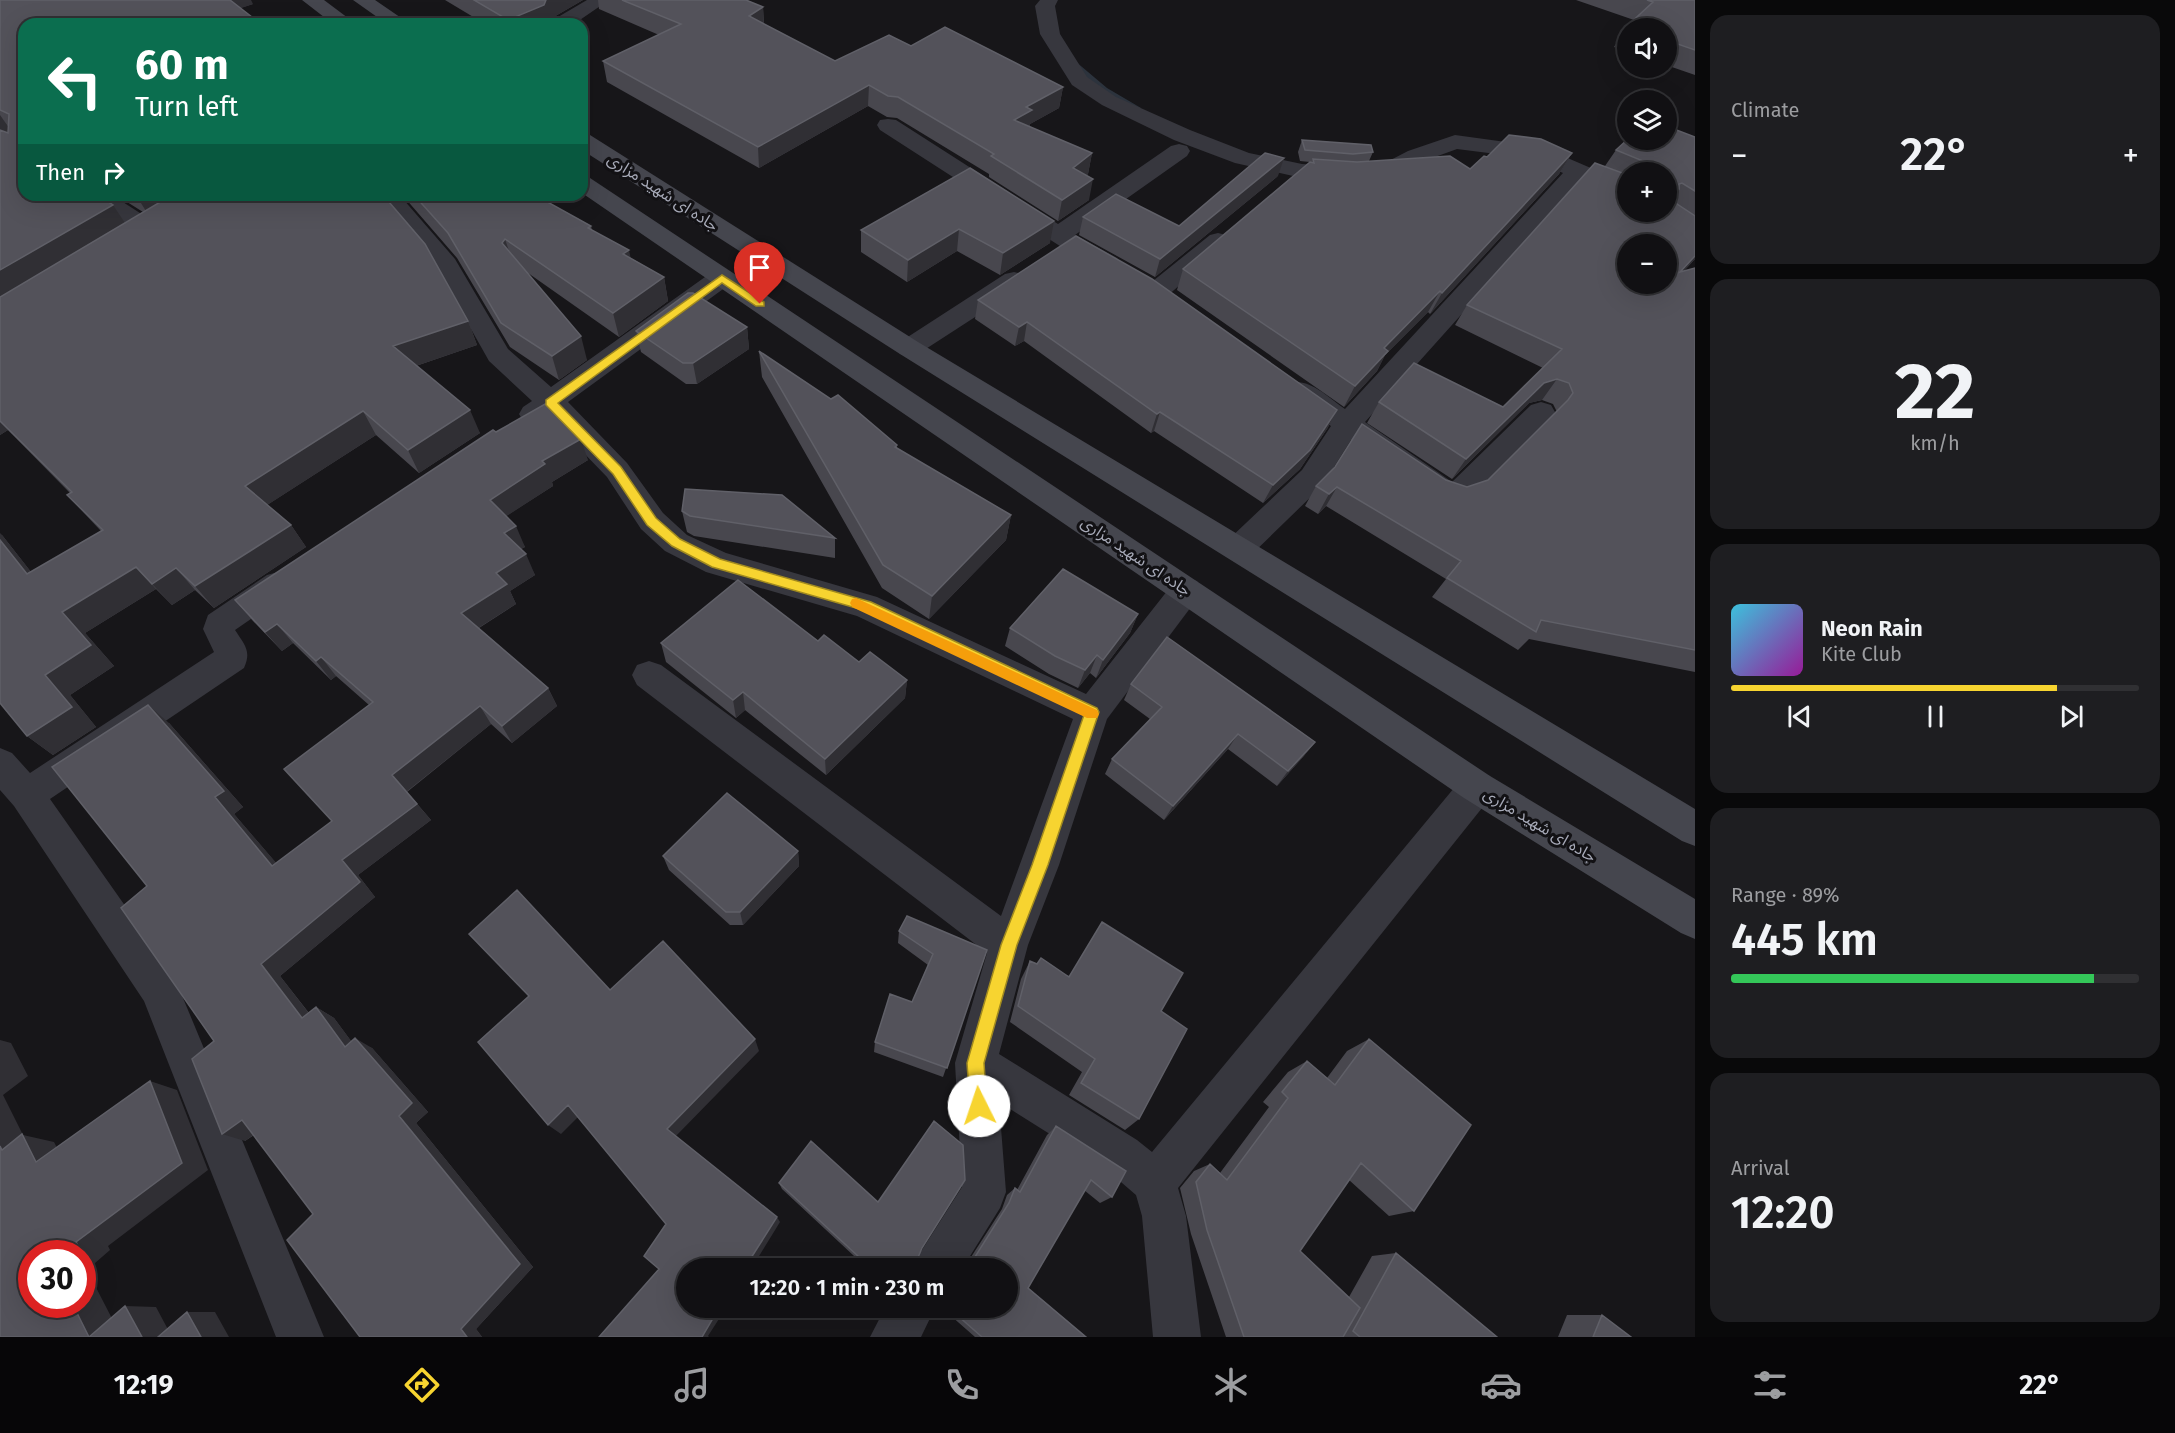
<!DOCTYPE html>
<meta charset="utf-8">
<style>
:root{--surface:#111013;--page:#1e1e21;--text:#f1f3f6;--muted:#9c9da0;--line:#303033;--accent:#f7d430}
body{margin:0;font-family:"Fira Sans","Noto Sans Arabic",sans-serif;background:var(--page);color:var(--text);height:100vh;display:flex;flex-direction:column;font-size:22px;white-space:nowrap}
*{box-sizing:border-box;margin:0}
p{font-size:20px;color:var(--muted)}
.icon{flex:none;width:33px;height:33px;fill:none;stroke:currentColor;stroke-width:2;stroke-linecap:round;stroke-linejoin:round}
.map{position:relative;flex:1;overflow:hidden}
.details{display:flex;flex-direction:column;gap:15px;padding:15px;background:#09090a;width:480px}
.details>*{flex:none}
.guide{position:absolute;left:18px;top:18px;width:570px;height:183px;border-radius:18px;box-shadow:0 6px 24px #0002,0 0 0 2px var(--line);background:#0b6e4f;color:#fff;overflow:hidden}
.controls{position:absolute;left:1617px;top:18px;display:grid;gap:12px}
.controls a{display:grid;place-items:center;width:60px;height:60px;border-radius:50%;background:var(--surface);box-shadow:0 6px 24px #0002,0 0 0 2px var(--line);font-size:30px}
.speed{position:absolute;left:18px;top:1240px;display:flex;gap:12px;font-size:30px;font-weight:700;text-align:center}
.speed>*{display:grid;place-content:center;width:78px;height:78px;border-radius:50%;background:var(--surface);box-shadow:0 6px 24px #0002,0 0 0 2px var(--line);line-height:1}
.speed .limit{border:9px solid #d22;background:#fff;color:#111}
.pin{position:absolute;display:grid;place-items:center;width:51px;height:51px;color:#fff;margin:-62px -26px;border-radius:50% 50% 50% 0;rotate:-45deg;box-shadow:0 0 6px #0007}
.pin .icon{rotate:45deg}
.me{position:absolute;width:66px;margin:-33px;rotate:356deg;stroke-linejoin:round;filter:drop-shadow(0 0 4px #0008)}
.turn{display:flex;align-items:center;gap:21px;height:126px;padding:0 18px;font-size:27px}
.turn .icon{width:78px;height:78px;stroke-width:2.5}
.turn b{display:block;font-size:42px;line-height:51px}
.then{display:flex;align-items:center;height:57px;padding:0 18px;background:#0003;gap:12px;font-size:22px}
.big{font-size:45px;font-weight:600;line-height:1.1}
.details .tile{flex:1;display:flex;flex-direction:column;justify-content:center;gap:9px;min-width:0;padding:0 21px;border-radius:18px;background:var(--page)}
.details .dial{align-items:center;gap:0}
.dial b{font-size:78px;line-height:1}
.song{display:flex;align-items:center;gap:18px}
.cover{width:72px;height:72px;border-radius:9px;background:linear-gradient(135deg,hsl(190 70% 55%),hsl(300 70% 35%))}
.played{height:6px;border-radius:3px;background:linear-gradient(90deg,var(--accent) 80%,var(--line) 80%)}
.keys{display:flex;justify-content:space-around;direction:ltr}
.heat{display:flex;justify-content:space-between;align-items:center;font-size:33px;direction:ltr}
.charge{height:9px;border-radius:4px;background:linear-gradient(90deg,#34c759 89%,var(--line) 0)}
.trip{position:absolute;left:676px;top:1258px;width:342px;height:60px;border-radius:30px;background:var(--surface);box-shadow:0 6px 24px #0002,0 0 0 2px var(--line);font-weight:600;line-height:60px;text-align:center}
.menu{display:flex;height:96px;justify-content:space-around;align-items:center;background:#070608;color:var(--muted)}
.menu .icon{width:42px;height:42px}
.menu .active{color:var(--accent)}
.menu b{font-size:27px;color:var(--text)}
main{display:flex;flex:1;min-height:0}
.map>svg:first-child{display:block}
</style>
<main>
<div class="map">
<svg width="1695" height="1337" viewBox="0 0 1695 1337">
<rect width="100%" height="100%" fill="#171619"/>
<g fill="none" stroke-linecap="round" stroke-linejoin="round">
<path fill="#2c333d" fill-rule="evenodd" d="M1069 61H1075L1107 88 1141 108 1134 110 1101 92 1069 65Z"/>
<path fill="#37373e" fill-rule="evenodd" d="M587 0H609L574 24H550L553 20Z
M1040 0H1058L1055 6 1060 34 1087 77 1116 97 1190 130 1249 153 1302 164 1348 167 1381 165 1408 151 1455 135 1542 147 1628 184V200L1581 181 1365 422 1452 482 1531 405 1541 402 1551 405 1555 412 1551 419 1472 498 1452 504 1433 498 1351 440 1322 486 1249 557 1238 561 1227 557 1223 549 1227 541 1302 470 1331 426 1288 397 1284 390 1288 383C1309 377 1328 397 1345 409L1563 173 1529 158 1457 149 1424 161 1394 176 1348 181 1302 178 1235 163 1174 140 1102 105 1072 85 1040 34 1035 6Z
M888 119 896 120 1058 224 1171 146 1179 144 1187 146 1190 151 1187 156 1075 235 1117 258 1120 263 1117 268 1108 271 1099 268 1063 248 880 130 877 125 880 120Z
M84 195H112L157 224 161 229 157 234 149 236 141 234 88 200Z
M371 195H398L403 199 455 259 508 349 551 387 712 272 721 270 730 272 733 278 730 284 568 402 627 463 663 513 687 535 726 553 877 597 1086 694 1175 581 1186 578 1197 581 1202 590 1197 599 1107 719 1059 865 1028 945 999 1054 1137 1140 1152 1152 1464 776 1477 771 1490 776 1495 787 1490 798 1178 1188 1186 1216 1201 1337H1153L1142 1216 1136 1195 1107 1170 999 1102 1006 1192 1000 1208 962 1269H913L920 1253 962 1187 955 1063 987 953 637 685 632 675 637 665 649 661 661 665 1001 916 1073 719 857 616 706 572 665 551 641 529 607 477 549 417 533 424 523 421 519 414 523 407 532 401 489 361 436 267 387 209Z
M1218 233 1226 235 1230 240 1226 245 1166 297 1157 299 1148 297 1144 291 1148 285 1210 235Z
M1014 272 1023 274 1026 280 1023 286 918 354 909 357 900 354 896 348 900 342 1005 274Z
M278 572 289 575 294 584 289 593 235 630C244 644 252 651 244 668L50 799 173 974 324 1337H276L144 1001 14 806 0 790V748L12 753 30 773 214 652 203 629 208 615 267 575Z
M885 1308H935L921 1337H870Z"/>
<path fill="#45464e" fill-rule="evenodd" d="M302 0H324L356 24H333Z
M353 0H375L410 24H387Z
M582 133 590 135 918 342 1695 809V846L1682 841 900 354 582 150Z
M582 176 590 178 1490 776 1695 899V939L1681 933 1464 798 582 193Z"/>
</g>
<path fill="#48474e" fill-rule="evenodd" d="M0 0 253 4 240 8 24 195 125 223 143 212 116 195H383L468 321 477 345 416 366 480 433 419 473 376 435 267 505 291 525 306 547 214 608 195 590 172 605 156 589 85 633 114 666 70 695 96 727 53 755 27 736 2 535 31 572 101 531 67 495 70 493 8 430 0 435Z
M445 0H583L552 18 549 24H485Z
M598 0H746L763 7 764 24 835 61 911 46 1063 87 1059 108 1030 124V127L1092 153 1088 174 1087 175 1089 200 1058 221 989 177V174L897 118 887 117 868 106 759 168 607 82 603 61 659 35 599 9Z
M1576 0H1695V75L1666 65V28H1628V52L1614 47 1626 27 1634 20Z
M1695 137V259L1683 272 1695 268V672L1529 639 1518 650 1432 597 1446 579 1326 506 1318 514 1305 506 1316 486 1446 480 1467 487 1488 480 1557 412 1553 404 1542 400 1529 403 1452 479 1367 423 1379 402 1503 407 1543 368 1455 325 1467 305 1605 166 1616 150ZM1628 172H1666V212H1628Z
M1302 140 1373 152 1369 161 1470 169 1487 157 1572 153 1559 174 1430 314 1428 312 1385 355 1377 371 1344 407 1177 290 1183 269 1310 162 1300 161 1298 152Z
M970 168 1050 243 1000 275 957 251 907 282 861 252V230Z
M1278 176 1155 277 1079 235 1083 217 1179 226Z
M401 195H537V196L591 226 592 230 631 258 664 277 668 301 619 337 528 273 587 360 559 380 510 347 457 258 405 198Z
M978 300 1337 410 1327 429 1300 469 1263 503 1154 431 1151 433 1024 341 1015 346 975 319Z
M747 327 749 349 697 384H686L641 352 636 331Z
M759 351 897 445V448L1011 515 1006 540 929 619 882 588 762 377Z
M496 432 588 460 552 482 553 486 506 516 525 547 521 549 535 575 510 591 516 604 479 628 548 688 557 706 512 743 491 724 407 792 431 820 358 875 375 897 280 976 309 1013 316 1007 334 1018 351 1041 372 1048 428 1112 416 1123 533 1267 476 1329 482 1337H360L313 1214 254 1135 245 1141 214 1041 147 886 169 723 243 807 234 814 276 863 332 821 369 705 336 676 331 680 293 643 282 651 252 620 235 600Z
M682 511 835 538V558L694 536 687 532Z
M1138 614 1130 633 1096 678 1090 673 1078 688 1049 674 1005 646 1010 628Z
M818 641 859 662 907 680 905 698 826 775 745 710 736 718 666 662 661 643Z
M1131 684 1315 742 1303 757 1277 786 1228 749 1164 820 1105 774 1112 759 1150 719 1124 700Z
M798 851 799 866 743 925H730L669 870 663 856Z
M899 931 987 950 943 1077 874 1052 875 1042 912 1002 928 965 898 943Z
M1030 961 1161 1011 1139 1119 1125 1130 1069 1095 1082 1072 1010 1022 1021 979Z
M1369 1039 1414 1211 1389 1216 1349 1180 1300 1251 1349 1297 1372 1256 1396 1253 1497 1337H1226L1191 1234 1180 1188 1194 1171 1210 1164 1220 1173 1269 1107 1263 1102 1288 1072 1307 1061 1327 1078 1347 1051Z
M1056 1126 1112 1197 1100 1203 1084 1190 1028 1288 1086 1337H975L942 1308H1008V1269H868L782 1189 779 1183 922 1248 914 1267 964 1268 1002 1209 1007 1195 1015 1188 1017 1190 1047 1135Z
M1567 1315H1602L1631 1337H1558Z"/>
<path fill="#302f34" d="M221 0H251L253 4 227 13Z
M546 0H583L552 18 549 24H509L508 20Z
M763 7 764 28 749 16Z
M869 85 868 106 759 168 758 147Z
M1063 87 1059 108 1030 124 1029 131 1014 120 1026 107Z
M0 115 12 132 0 133Z
M1092 153 1088 174 1069 190 1073 168Z
M1572 153 1559 174 1430 314 1442 293Z
M1284 158 1278 176 1155 277 1160 259Z
M1093 179 1089 200 1058 221 1062 200Z
M136 195H186L149 216Z
M113 205 129 229 0 305V270Z
M1054 221 1050 243 1000 275 1003 253Z
M959 229 957 251 907 282 908 260Z
M505 239 513 263 502 243Z
M629 250 634 274 623 254Z
M1695 256V259L1663 293 1680 272Z
M664 277 668 301 619 337 613 313Z
M1440 291 1428 312 1385 355 1377 371 1344 407 1355 386 1384 348Z
M468 321 477 345 404 370 393 346Z
M1027 322 1024 341 1015 346 1019 327Z
M747 327 749 349 697 384 693 363Z
M581 336 587 360 559 380 552 356Z
M1557 379 1542 400 1529 403 1452 479 1466 459 1544 383Z
M470 410 480 433 419 473 408 450Z
M1337 410 1327 429 1300 469 1263 503 1273 485Z
M363 411 376 435 261 509 245 486Z
M1160 412 1154 431 1151 433 1157 414Z
M0 422 8 430 0 435Z
M581 439 588 460 552 482 553 486 499 521 490 500 542 461Z
M1337 487 1326 506 1318 514 1329 494Z
M1011 515 1006 540 929 619 932 596Z
M291 525 306 547 214 608 195 586Z
M516 526 525 547 513 553 504 533Z
M0 533 2 535 50 596 27 574 0 540Z
M526 554 535 575 510 591 516 604 472 632 461 613 496 573Z
M136 567 156 589 85 633 114 666 70 695 96 727 53 755 27 736 45 675 62 612Z
M176 568 195 590 172 605 152 584Z
M1138 614 1130 633 1096 678 1103 660Z
M277 624 293 643 282 651 265 632Z
M1097 655 1090 673 1078 688 1085 670Z
M321 657 336 676 331 680 316 661Z
M907 680 905 698 826 775 825 759Z
M548 688 557 706 512 743 502 726Z
M743 692 745 710 736 718 733 700Z
M148 705 169 723 243 807 234 814 291 880 272 866 215 797Z
M480 706 491 724 406 792 392 775Z
M1238 734 1228 749 1164 820 1173 806Z
M1315 742 1303 757 1277 786 1288 771Z
M417 804 431 820 358 875 375 897 280 976 321 1029 302 1018 261 964 342 860Z
M798 851 799 866 743 925 740 912Z
M316 1007 334 1018 363 1057 345 1047Z
M355 1038 372 1048 428 1112 416 1123 533 1267 476 1329 482 1337H467L461 1329 399 1116Z
M755 1039 759 1051 675 1137 667 1129Z
M0 1040 11 1043 28 1076 3 1095 23 1135 54 1142 68 1169 36 1162 2 1150 0 1146Z
M150 1081 177 1090 208 1170 108 1246 110 1250 87 1270 121 1336 89 1337 73 1305H82V1254H70Z
M568 1105 580 1115 561 1134 548 1125Z
M242 1120 264 1127 245 1141 222 1134Z
M777 1217 780 1222 751 1269H744Z
M125 1306 156 1307 172 1337H142Z
M719 1308H726L708 1336 709 1337H702Z
M187 1312H215L229 1337H201Z"/>
<path fill="#53525a" stroke="#606068" stroke-width="1.5" fill-rule="evenodd" d="M0 0H230L261 24H24V195H98L113 205 0 270V130L8 133 9 114 0 110Z
M474 0H546L544 5 508 20Z
M622 0H746L763 7 749 16 835 61 889 35 911 46 945 27 1063 87 1026 107 1032 110 1014 120 1092 153 1073 168 1093 179 1062 200 991 156 994 154 898 97 888 96 869 85 758 147 603 61 681 24Z
M1647 0H1695V50L1666 40V28H1632L1626 27 1653 2Z
M1666 126 1695 137V191L1682 183 1679 184V189H1666V172H1644L1643 161 1616 150 1628 139 1666 140Z
M1509 135 1541 139 1572 153 1442 293 1440 291 1384 348 1388 351 1355 386 1183 269 1310 162 1314 163 1313 159 1357 162 1450 156 1470 169 1484 156 1487 157Z
M1302 140 1371 145 1373 152 1353 154 1305 150Z
M1265 153 1284 158 1160 259 1083 217 1116 194 1179 226Z
M1595 163 1628 175V212H1666V195L1668 198 1695 216V256L1680 272 1695 268V650L1541 620 1536 632 1447 578 1461 561 1337 487 1329 494 1316 486 1335 467 1362 424 1446 480 1467 487 1488 480 1568 400 1573 393 1569 383 1557 379 1544 383 1466 459 1379 402 1414 363 1503 407 1562 349 1467 305ZM1628 244H1666V284H1628Z
M970 168 1054 221 1003 253 959 229 908 260 861 230Z
M172 195H383L425 244 468 321 393 346 470 410 408 450 363 411 245 486 291 525 195 586 176 568 152 584 136 567 62 612 91 645 45 675 72 707 27 736 0 703V540L27 574 103 530 67 495 72 492 0 421V297Z
M414 195H535L591 226 588 228 629 250 623 254 664 277 613 313 505 239 502 243 581 336 552 356 501 323 448 233Z
M1076 236 1152 279 1337 410 1310 450 1273 485 1160 412 1157 414 1027 322 1019 327 978 300Z
M688 293H693L747 327 693 363H683L636 331Z
M759 351 831 399 838 395 897 445 895 447 1011 515 932 596 883 565Z
M547 403 581 439 542 461 545 464 490 500 516 526 504 533 526 554 496 573 507 584 461 613 548 688 502 726 480 706 392 775 417 804 342 860 360 882 261 964 302 1018 316 1007 345 1047 355 1038 412 1103 399 1116 520 1264 461 1329 467 1337H360L287 1240 313 1214 242 1120 222 1134 192 1059 214 1041 121 908 147 886 52 767 148 705 224 791 215 797 272 866 332 821 284 769 373 702 321 657 316 661 277 624 265 632 235 600 493 430 496 432Z
M685 489 782 495 835 538 690 516 682 511Z
M1063 569 1138 614 1103 660 1097 655 1085 670 1055 656 1010 628Z
M738 580 818 641 824 635 859 662 870 652 907 680 825 759 743 692 733 700 661 643Z
M1167 637 1315 742 1288 771 1238 734 1173 806 1112 759 1162 707 1131 684Z
M727 793 798 851 740 912H726L663 856Z
M517 890 610 990 663 941 755 1039 667 1129 777 1217 744 1269H687V1308H719L702 1337H599L659 1269 644 1256 666 1224 568 1105 548 1125 478 1042 529 996 469 934Z
M907 916 987 950 947 1068 875 1042 890 994 912 1002 933 954 899 931Z
M1102 922 1183 973 1161 1011 1187 1029 1139 1119 1081 1083 1095 1059 1018 1006 1030 961 1037 964 1041 958 1069 977Z
M1369 1039 1471 1125 1414 1211 1361 1163 1300 1251 1360 1308 1343 1337H1244L1207 1230 1196 1182 1210 1164 1227 1180 1288 1098 1282 1092 1307 1061 1335 1085Z
M150 1081 182 1163 76 1242 79 1247 70 1254H32V1305H73L89 1337 125 1306 142 1337H0V1146L2 1150 22 1134 36 1162Z
M934 1121 963 1145 965 1180 922 1248 914 1267 968 1268 1009 1203 1015 1188 1020 1192 1056 1126 1126 1171 1112 1197 1091 1180 1028 1288 1086 1337H982L949 1308H1008V1269H872L779 1183 811 1141 878 1202Z
M1396 1253 1497 1337H1360L1353 1331Z
M187 1312 201 1337H158Z
M1602 1315 1631 1337H1593Z"/>
<path fill="#f7d430" stroke="#a18a1f" stroke-width="1.5" d="M722 275 764 302V306H756L722 283 558 403 621 467 656 518 680 539 720 559 871 602 1097 708 1099 712 1048 865 1017 945 984 1063 987 1106 985 1112 979 1115 972 1112 970 1106 967 1063 1001 945 1032 865 1084 715 863 610 712 567 672 546 647 525 613 474 546 405V400Z"/>
<path fill="#f59e0b" d="M856 598 1097 710 1099 714 1097 718H1087L852 607 850 603 852 599Z"/>
<g text-anchor="middle" dominant-baseline="central" stroke-width="6" stroke-linejoin="round" paint-order="stroke">
<g font-size="16" fill="#a8abb9" stroke="#121114">
<text transform="translate(663 192) rotate(33)">جاده ای شهید مزاری</text>
<text transform="translate(1136 556) rotate(34)">جاده ای شهید مزاری</text>
<text transform="translate(1540 825) rotate(31)">جاده ای شهید مزاری</text>
</g>
</g>
</svg>
<div class="controls">
<a><svg class="icon" aria-label="sound" viewBox="0 0 24 24"><path d="M4 9h4l5-4v14l-5-4H4zM17 9q2 3 0 6"/></svg></a>
<a><svg class="icon" aria-label="layers" viewBox="0 0 24 24"><path d="M12 4l9 5-9 5-9-5zM3 14l9 5 9-5"/></svg></a>
<a>+</a>
<a>−</a>
</div>
<div class="speed"><div class="limit">30</div></div>
<div class="pin" style="left:760px;top:304px;background:#d93025"><svg class="icon" aria-label="arrive" viewBox="0 0 24 24"><path d="M6 21V4h12l-3 4 3 4H6"/></svg></div>
<svg class="me" style="left:979px;top:1106px" viewBox="-20 -20 40 40"><circle r="19" fill="#fff"/><path d="M0-13L10 11 0 6-10 11z" fill="#f7d430"/></svg>
<div class="trip">12:20 · 1 min · 230 m</div>
<div class="guide">
<div class="turn"><svg class="icon" aria-label="left" viewBox="0 0 24 24"><path d="M17 20v-9H6M10 6l-5 5 5 5"/></svg><div><b>60 m</b>Turn left</div></div>
<div class="then">Then<svg class="icon" aria-label="right" viewBox="0 0 24 24"><path d="M7 20v-9h11M14 6l5 5-5 5"/></svg></div>
</div>
</div>
<section class="details">
<div class="tile"><p>Climate</p>
<div class="heat"><a>−</a><b class="big">22°</b><a>+</a></div>
</div>
<div class="tile dial"><b>22</b><p>km/h</p></div>
<div class="tile">
<div class="song"><i class="cover"></i><div><b>Neon Rain</b><p>Kite Club</p></div></div>
<div class="played"></div>
<div class="keys"><svg class="icon" aria-label="previous" viewBox="0 0 24 24"><path d="M18 5L8 12l10 7zM5 5v14"/></svg><svg class="icon" aria-label="pause" viewBox="0 0 24 24"><path d="M8 5v14M16 5v14"/></svg><svg class="icon" aria-label="next" viewBox="0 0 24 24"><path d="M6 5l10 7-10 7zM19 5v14"/></svg></div>
</div>
<div class="tile"><p>Range · 89%</p><b class="big">445 km</b><div class="charge"></div></div>
<div class="tile"><p>Arrival</p><b class="big">12:20</b></div>
</section>
</main>
<nav class="menu">
<b>12:19</b>
<svg class="icon active" aria-label="directions" viewBox="0 0 24 24"><path d="M12 3l9 9-9 9-9-9zM9 14v-3h6M13 9l2 2-2 2"/></svg>
<svg class="icon" aria-label="music" viewBox="0 0 24 24"><path d="M9 18V5l10-2v13"/><circle cx="6" cy="18" r="3"/><circle cx="16" cy="16" r="3"/></svg>
<svg class="icon" aria-label="phone" viewBox="0 0 24 24"><path d="M5 4h4l2 5-3 2q2 4 5 5l2-3 5 2v4C11 20 4 13 5 4z"/></svg>
<svg class="icon" aria-label="climate" viewBox="0 0 24 24"><path d="M12 3v18M4 7l16 10M4 17L20 7"/></svg>
<svg class="icon" aria-label="car" viewBox="0 0 24 24"><path d="M5 17H2v-5l4-1 3-4h7l3 4 3 1v5h-3M9 17h6M6 11h13"/><circle cx="7" cy="17" r="2"/><circle cx="17" cy="17" r="2"/></svg>
<svg class="icon" aria-label="filters" viewBox="0 0 24 24"><path d="M4 7h16M4 17h16"/><circle cx="9" cy="7" r="2"/><circle cx="15" cy="17" r="2"/></svg>
<b>22°</b>
</nav>
